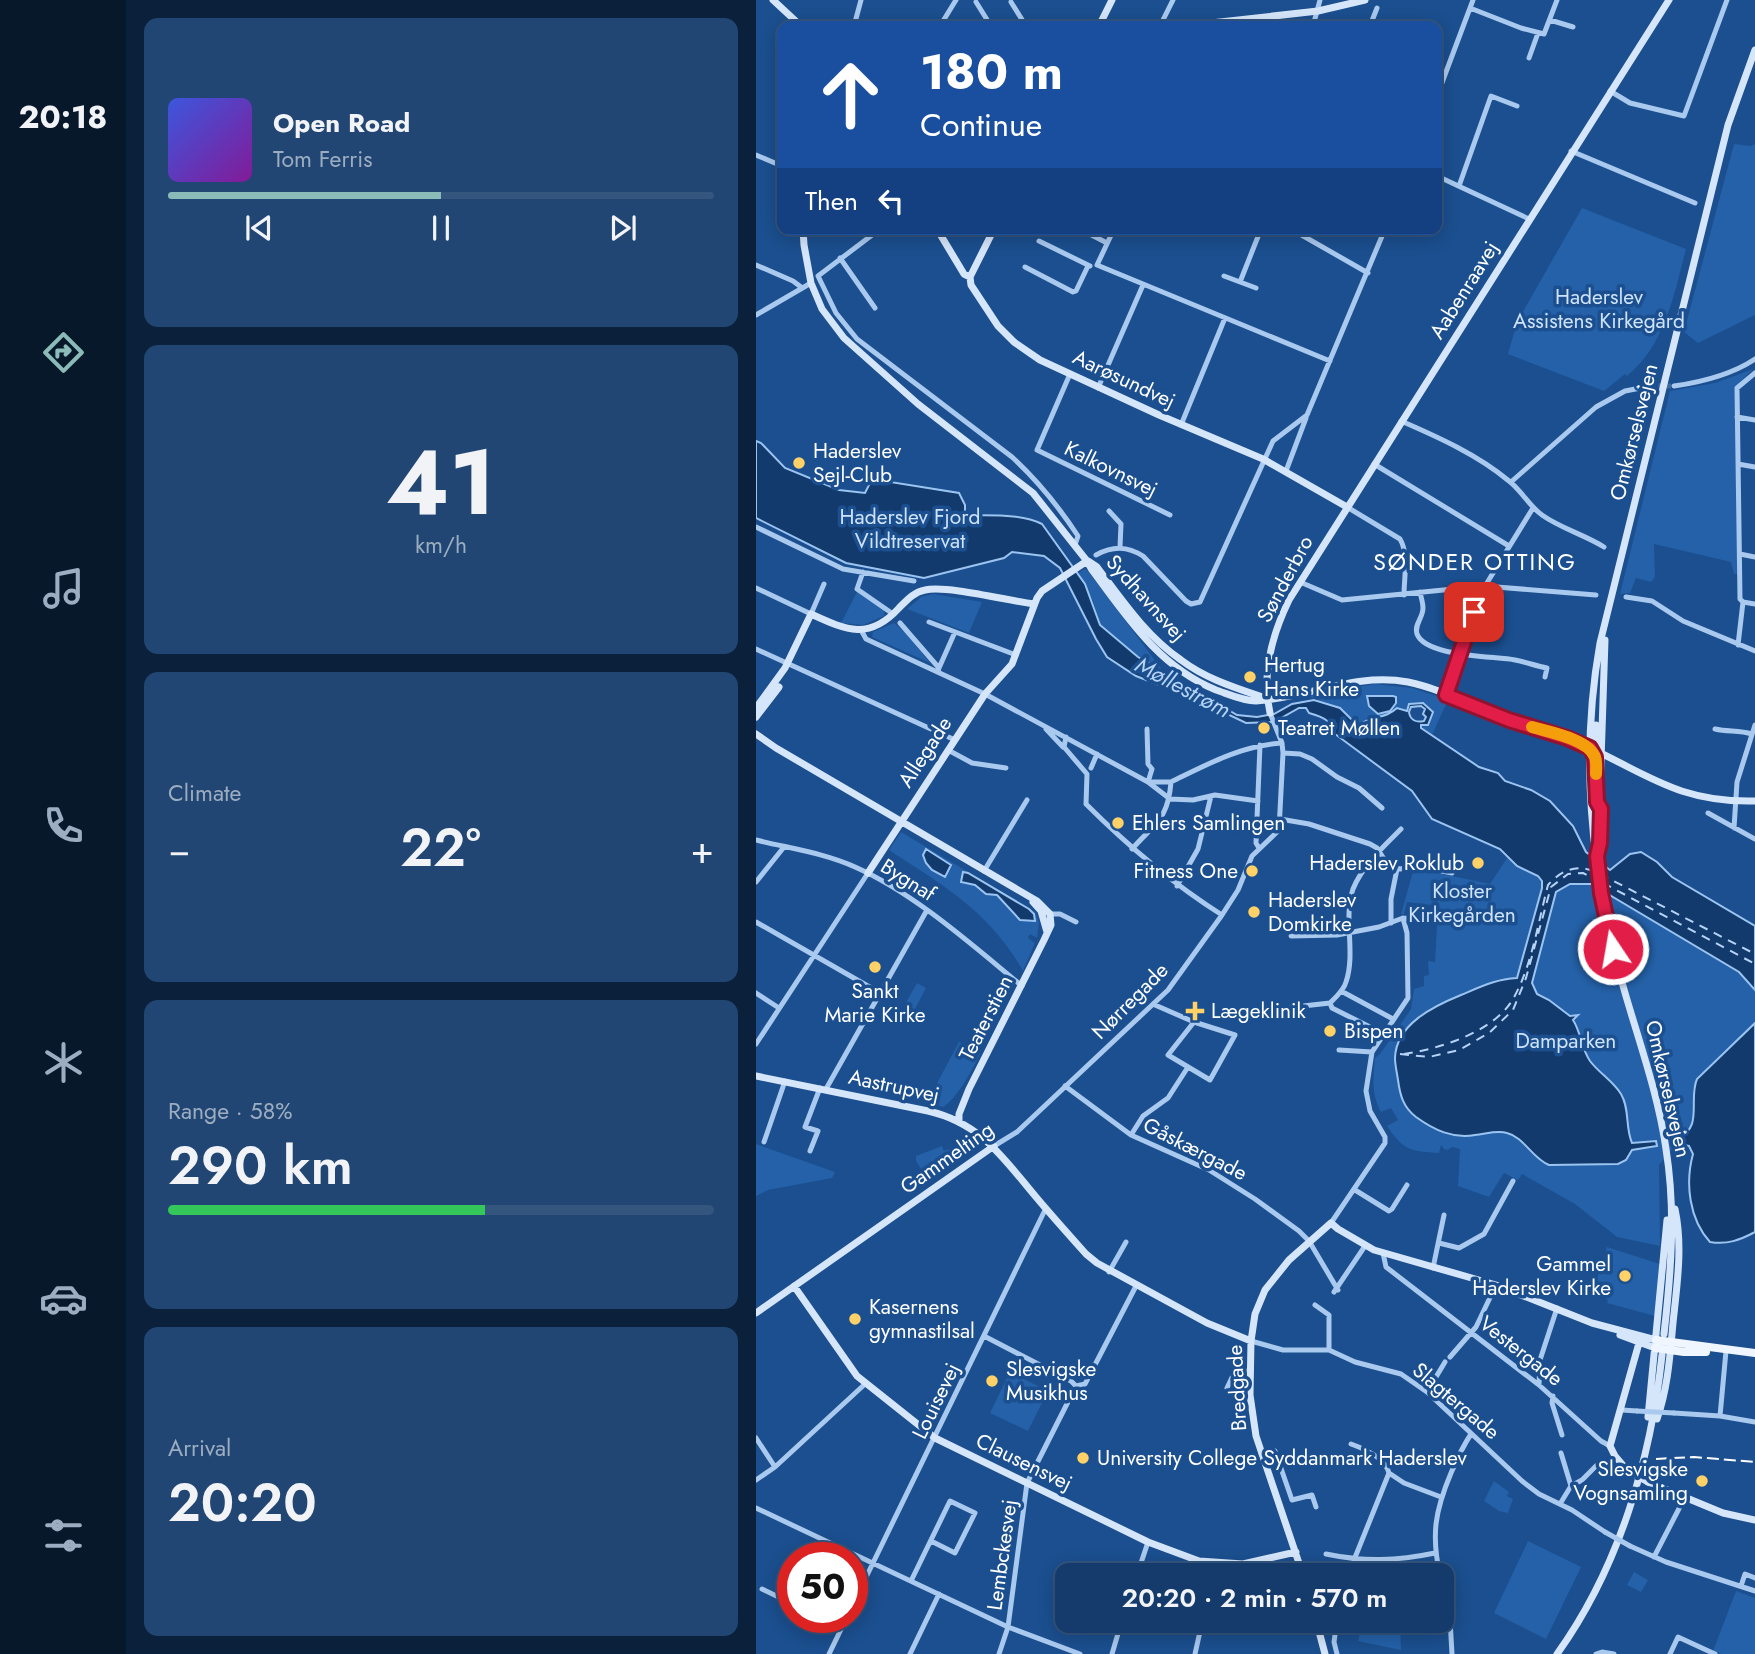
<!DOCTYPE html>
<meta charset="utf-8">
<style>
:root{--surface:#143b6b;--page:#214673;--text:#f1f3f6;--muted:#9dadc1;--line:#33557e;--accent:#8bbbb9}
body{margin:0;font-family:Jost,sans-serif;background:var(--page);color:var(--text);height:100vh;display:flex;flex-direction:column;font-size:26px;white-space:nowrap}
*{box-sizing:border-box;margin:0}
p{font-size:23px;color:var(--muted)}
.icon{flex:none;width:38px;height:38px;fill:none;stroke:currentColor;stroke-width:2;stroke-linecap:round;stroke-linejoin:round}
.map{position:relative;flex:1;overflow:hidden}
.panel{display:flex;flex-direction:column;gap:18px;padding:18px;background:#0b203b;width:630px}
.panel>*{flex:none}
.top-card{position:absolute;left:21px;top:21px;width:665px;height:214px;border-radius:14px;box-shadow:0 4px 18px #0003,0 0 0 2px var(--line);background:#1a4fa0;color:#fff;overflow:hidden}
.speed{position:absolute;left:21px;top:1542px;display:flex;gap:14px;font-size:35px;font-weight:700;text-align:center}
.speed>*{display:grid;place-content:center;width:91px;height:91px;border-radius:50%;background:var(--surface);box-shadow:0 4px 18px #0003,0 0 0 2px var(--line);line-height:1}
.speed .limit{border:10px solid #d22;background:#fff;color:#111}
.pin{position:absolute;display:grid;place-items:center;width:60px;height:60px;color:#fff;margin:-30px;border-radius:14px;box-shadow:0 4px 10px #0006}
.me{position:absolute;width:77px;margin:-38px;rotate:348deg;stroke-linejoin:round;filter:drop-shadow(0 0 5px #0008)}
.turn{display:flex;align-items:center;gap:24px;height:147px;padding:0 28px;font-size:32px}
.turn .icon{width:91px;height:91px;stroke-width:2.5}
.turn b{display:block;font-size:49px;line-height:60px}
.then{display:flex;align-items:center;height:66px;padding:0 28px;background:#0003;gap:14px;font-size:26px}
.big{font-size:52px;font-weight:600;line-height:1.1}
.panel .widget{flex:1;display:flex;flex-direction:column;justify-content:center;gap:10px;min-width:0;padding:0 24px;border-radius:14px;background:var(--page)}
.panel .dial{align-items:center;gap:0}
.dial b{font-size:91px;line-height:1}
.song{display:flex;align-items:center;gap:21px}
.cover{width:84px;height:84px;border-radius:10px;background:linear-gradient(135deg,hsl(230 70% 55%),hsl(290 70% 35%))}
.played{height:7px;border-radius:4px;background:linear-gradient(90deg,var(--accent) 50%,var(--line) 50%)}
.keys{display:flex;justify-content:space-around;direction:ltr}
.heat{display:flex;justify-content:space-between;align-items:center;font-size:38px;direction:ltr}
.charge{height:10px;border-radius:5px;background:linear-gradient(90deg,#34c759 58%,var(--line) 0)}
.trip{position:absolute;left:299px;top:1563px;width:399px;height:70px;border-radius:14px;background:var(--surface);box-shadow:0 4px 18px #0003,0 0 0 2px var(--line);font-weight:600;line-height:70px;text-align:center}
main{display:flex;flex:1;min-height:0}
.dock{display:flex;flex-direction:column;width:126px;justify-content:space-around;align-items:center;background:#08182b;color:var(--muted)}
.dock .icon{width:49px;height:49px}
.dock .active{color:var(--accent)}
.dock b{font-size:32px;color:var(--text)}
.map>svg:first-child{display:block}
</style>
<main>
<nav class="dock">
<b>20:18</b>
<svg class="icon active" aria-label="directions" viewBox="0 0 24 24"><path d="M12 3l9 9-9 9-9-9zM9 14v-3h6M13 9l2 2-2 2"/></svg>
<svg class="icon" aria-label="music" viewBox="0 0 24 24"><path d="M9 18V5l10-2v13"/><circle cx="6" cy="18" r="3"/><circle cx="16" cy="16" r="3"/></svg>
<svg class="icon" aria-label="phone" viewBox="0 0 24 24"><path d="M5 4h4l2 5-3 2q2 4 5 5l2-3 5 2v4C11 20 4 13 5 4z"/></svg>
<svg class="icon" aria-label="climate" viewBox="0 0 24 24"><path d="M12 3v18M4 7l16 10M4 17L20 7"/></svg>
<svg class="icon" aria-label="car" viewBox="0 0 24 24"><path d="M5 17H2v-5l4-1 3-4h7l3 4 3 1v5h-3M9 17h6M6 11h13"/><circle cx="7" cy="17" r="2"/><circle cx="17" cy="17" r="2"/></svg>
<svg class="icon" aria-label="filters" viewBox="0 0 24 24"><path d="M4 7h16M4 17h16"/><circle cx="9" cy="7" r="2"/><circle cx="15" cy="17" r="2"/></svg>
</nav>
<section class="panel">
<div class="widget">
<div class="song"><i class="cover"></i><div><b>Open Road</b><p>Tom Ferris</p></div></div>
<div class="played"></div>
<div class="keys"><svg class="icon" aria-label="previous" viewBox="0 0 24 24"><path d="M18 5L8 12l10 7zM5 5v14"/></svg><svg class="icon" aria-label="pause" viewBox="0 0 24 24"><path d="M8 5v14M16 5v14"/></svg><svg class="icon" aria-label="next" viewBox="0 0 24 24"><path d="M6 5l10 7-10 7zM19 5v14"/></svg></div>
</div>
<div class="widget dial"><b>41</b><p>km/h</p></div>
<div class="widget"><p>Climate</p>
<div class="heat"><a>−</a><b class="big">22°</b><a>+</a></div>
</div>
<div class="widget"><p>Range · 58%</p><b class="big">290 km</b><div class="charge"></div></div>
<div class="widget"><p>Arrival</p><b class="big">20:20</b></div>
</section>
<div class="map">
<svg width="999" height="1654" viewBox="0 0 999 1654">
<rect width="100%" height="100%" fill="#1b4f8f"/>
<path fill="#2461a8" d="M978 144 995 146 999 144V315L942 343 928 332Z
M826 208 930 249C918 295 909 345 871 376L869 374 848 391 752 354 761 322Z
M997 369 980 386 983 574H978L975 562 898 544 899 577 895 582 880 578 874 593 864 594 914 391 959 383Z
M329 569 332 571 410 675 382 657 344 625 337 601 322 573Z
M101 592 128 609V616L107 625 85 623Z
M177 594 226 602 213 633 151 609 165 597Z
M138 623 151 634 174 663 116 637 117 632Z
M618 684 656 688 692 700 676 735 665 727 677 712 667 703 654 704 651 711 641 708 634 715 612 718 602 726 584 708 552 696Z
M145 832 279 912 283 922 281 938 274 934 272 938 279 943 267 971C233 911 189 887 133 850Z
M751 858C761 867 777 871 786 881L835 884 983 972 999 990V1023L991 1033 967 1052 937 1089C937 1109 943 1130 921 1138V1144L903 1165 904 1246 861 1237 819 1204 766 1174 762 1180 748 1173 733 1197 702 1186 704 1149 696 1147 692 1150 688 1149 685 1145 683 1153C654 1151 648 1151 631 1126L642 1120 635 1108 625 1112C615 1094 617 1078 619 1058L624 1054 655 1009 658 989 668 986V976L673 975 672 961 679 962 682 906 651 902 648 914H645L658 868 734 884Z
M161 983 170 988 158 1011 148 1006Z
M203 1042 225 1052C218 1067 201 1099 187 1107L171 1102Z
M0 1144 79 1172 76 1178 12 1190 0 1196Z
M186 1146 188 1151 195 1148 203 1161 173 1182 160 1161V1156Z
M851 1247 904 1264 899 1316 851 1303 852 1300 837 1291Z
M254 1372 292 1391 272 1431 234 1413Z
M738 1481 753 1492 751 1496 757 1499 752 1513 743 1511 728 1501Z
M772 1541 825 1567 790 1639 738 1613Z
M306 1567 312 1568 317 1574 312 1575 311 1584H304L300 1576 301 1571Z
M878 1572 892 1580 885 1592 871 1585Z
M980 1591 999 1598V1654H965L957 1651Z
M607 1621H644L645 1650 602 1641Z"/>
<path fill="#123a6d" stroke="#9cc4f0" stroke-width="2" fill-rule="evenodd" d="M0 441 5 443 29 468 83 490 109 493 116 479 203 493 209 505V515C233 516 264 513 286 524L329 584 344 625 382 657 481 715 501 717 518 714 536 704 558 700 584 708 602 726C617 714 628 720 641 708L651 711 653 704 667 703 677 712 672 725H665V728L723 767 742 773 749 781 775 790 794 801 817 826 830 852 854 870 874 854 885 852 901 862 916 877 999 926V990L983 972 835 884H814L800 892 776 983 781 994 793 1000 814 1016 822 1015 817 1020C825 1032 825 1048 834 1061 843 1073 857 1081 865 1094 874 1109 869 1127 876 1143L900 1141 901 1146 876 1150 870 1160 862 1164 793 1165C776 1158 768 1137 751 1133 741 1130 730 1134 719 1135 697 1139 678 1130 660 1117 647 1107 644 1095 642 1080 641 1073 639 1065 639 1058 640 1024 678 1006 705 995 724 987 740 979 761 978L786 888V881L782 876 761 866 744 849 676 819 656 791 579 734C575 720 567 717 553 713L550 708H543L518 722 490 723 442 700 380 676 351 657 340 639 304 568 288 556 256 552 248 558 168 578 90 563 0 518ZM665 706 669 709 667 714 670 717 668 721C660 723 654 720 653 712L655 707Z
M611 696H637L640 697V703L634 711 622 714 613 706Z
M170 849 195 865 189 877 176 870 170 863 167 855Z
M207 872 212 873 273 909 278 914 279 921 264 920 241 895 230 894 219 885 205 882Z
M999 1023V1232C984 1240 971 1245 954 1242 933 1219 929 1183 937 1154L933 1146 921 1144V1138C948 1129 932 1099 941 1079Z"/>
<g fill="none" stroke-linecap="round" stroke-linejoin="round">
<path stroke="#b5d3f5" stroke-width="2" stroke-dasharray="9 7" stroke-linecap="butt" d="M844 874 999 954
M847 883 999 964
M644 1054 673 1057 703 1050 733 1033 757 1010 770 978 795 887 812 874 827 873 839 879
M648 1054C683 1049 738 1032 757 999 776 966 782 922 792 885 804 871 821 863 839 872"/>
<path stroke="#3d69a0" stroke-width="5" stroke-dasharray="5 2.5" stroke-linecap="butt" d="M895 386H918"/>
<path stroke="#a9c9ee" stroke-width="5" d="M220 2 235 26
M255 2 270 26
M714 8 765 28 788 34 801 0
M794 20 817 27
M98 26 105 0
M184 26 200 0
M407 26V20L417 0
M557 26 564 0
M614 26 621 8
M773 58 782 33
M854 91 874 103 928 116 971 0
M681 96 717 0
M815 151 939 203
M0 155 26 166
M681 176 773 219
M703 186 735 96 761 106
M124 229 62 276 80 313 101 339 256 457C282 481 303 507 322 536L319 545
M324 229 351 243
M358 229 341 265 574 361
M535 229 612 273
M283 241 334 266
M84 258 119 308
M0 265 37 281 45 287
M269 267 317 292 320 291 332 266
M468 276 500 288
M484 282 505 229
M0 315 55 283
M314 374 281 450 414 515
M918 386C946 382 975 375 999 359
M342 388 387 285
M981 417 999 420
M645 421C682 437 722 455 753 481 766 491 773 506 786 515 804 528 829 535 848 547
M425 425 469 318
M618 464 753 546
M982 464 999 467
M530 471 550 418
M755 482 840 407 869 391 895 386
M591 507 644 539C653 554 648 578 648 595
M353 511 365 524 364 547
M0 527 87 569 158 581
M984 554 999 557
M340 555C357 546 371 546 387 556L430 601 435 604 444 602 517 441 551 415 629 229
M107 572 101 589 137 614
M544 582 586 600 728 586 840 595
M0 588 55 614 68 584
M664 592C665 597 667 603 667 608 667 618 658 624 661 634 670 657 738 656 759 660 770 662 780 666 791 668L789 677
M870 597 896 601 927 621 999 651
M987 602 999 604
M173 622 260 655
M144 623 183 668 182 672
M105 630 110 639 229 694 392 782H415C412 820 399 823 376 849
M982 645 987 602 984 599 981 388 999 373
M0 649 199 740
M183 668 199 632
M690 695 726 591 777 508
M290 729 307 747
M391 729 392 764 396 769 392 782 414 799
M959 729C972 732 983 730 996 734
M310 737 308 747 331 774 330 804C373 847 414 882 466 915
M192 750 216 763 250 768
M527 753 544 754 556 759 581 777 603 788 626 808
M335 768 341 754
M415 782C452 764 484 746 526 743
M414 799 437 800 459 795 502 801
M952 813 999 839
M524 819 553 824 614 844 621 848 630 862 636 867 644 869 661 866 696 873
M978 828 981 782 999 725
M0 840C32 848 69 853 99 867 158 893 216 945 266 986
M503 848 500 843 504 745
M228 871 271 800
M0 882 28 847
M421 886 442 849 455 796
M294 914H304L320 922
M0 922 124 993
M635 923V899L641 869
M535 936 581 935 623 927 647 918 677 919
M585 991 637 1019
M0 993 23 1008
M574 1003 576 1008 628 1034
M399 1005 438 1022 479 1035 454 1080 412 1055 438 1022
M529 1008 574 1003C580 997 588 990 590 982 600 953 587 918 597 889 606 866 628 846 645 829
M0 1044 112 873
M583 1050 616 1052
M309 1086 375 1135 453 1170 499 1199 543 1231 553 1241 582 1290
M70 1089 171 910
M375 1135 387 1116 412 1098 432 1067
M8 1142 29 1081
M238 1146 261 1132 412 990 466 915 482 890 496 856 523 830 527 753 526 743 514 713
M54 1151 62 1131 49 1127 64 1088
M599 1190 633 1211 636 1209 651 1185
M575 1223 629 1143V1137L614 1111 610 1091 616 1052 652 998 651 933 647 918
M683 1243 703 1248 728 1234 757 1181
M627 1253 630 1267 783 1385 845 1441 854 1446
M677 1268 688 1215
M353 1272 370 1242
M578 1292 609 1246
M559 1305 573 1315V1350
M228 1336 315 1381 320 1386
M495 1341 527 1350H573
M573 1350 599 1362 645 1374 671 1392 766 1481 783 1494 816 1510 849 1532
M694 1357 720 1327 740 1285
M783 1385 784 1360 801 1308
M471 1388 480 1369 495 1372
M671 1392 689 1362
M797 1396 796 1403 806 1435
M866 1410 881 1411
M918 1413 964 1416 999 1422
M964 1416 970 1351
M0 1438 19 1467
M595 1444C609 1449 629 1458 633 1473L648 1483 685 1497
M805 1453 815 1486
M505 1455 519 1451 536 1500 556 1495 560 1507
M0 1480 19 1467 109 1384
M804 1504 815 1486 826 1480 840 1466
M0 1508 252 1627 324 1654
M874 1546 910 1562 999 1591
M570 1554C608 1562 641 1561 679 1553
M898 1557 929 1497
M598 1560 633 1473
M381 1575 392 1542
M684 1575C675 1535 679 1511 695 1473 701 1459 707 1446 715 1434
M155 1581 194 1501 219 1513 199 1553 175 1541
M686 1584 694 1619 696 1654
M985 1586 989 1574 999 1578
M6 1589 37 1604
M96 1606 290 1208
M64 1617 86 1628
M419 1620 445 1627 439 1654
M73 1654 91 1617
M154 1654 183 1594
M243 1654 252 1627 271 1483 320 1386 329 1384 380 1286
M356 1654 366 1620
M581 1654 578 1642 581 1620
M840 1654 846 1652 858 1654
M914 1654 922 1637 959 1654"/>
<path stroke="#d6e6fa" stroke-width="7" d="M17 0 45 26
M343 26 356 0
M428 26 562 11 609 0
M47 229 48 245 55 283 66 309 88 338 162 404 277 493 331 561 336 570C371 617 403 667 460 690 472 694 487 701 500 701 552 698 599 672 652 682 686 689 718 707 751 719 775 729 802 733 826 744 891 774 923 803 999 801
M181 229 208 274 214 277 215 285 242 326 258 342 284 360 403 415 507 459 591 507
M214 277 238 229
M332 561 341 567C366 600 390 636 425 660 450 679 480 688 509 698
M0 708 29 668 55 614C90 630 113 641 143 608 151 600 158 592 169 590 191 585 253 601 278 604
M514 713C505 674 516 635 533 600L913 0
M0 717 23 687
M840 725V746L845 753
M0 734 20 748 281 901 294 914 295 925 288 940 213 1089 203 1114V1121
M836 752 840 764 841 785
M842 852 849 640
M112 873 229 694 256 664 281 598 286 591 331 561
M277 902 285 911 291 932
M0 1076 172 1111C225 1123 247 1158 280 1197 296 1216 313 1235 330 1254L341 1263 451 1323 495 1341
M38 1286 101 1376 179 1438 392 1542 443 1561 487 1564 540 1552
M0 1313 238 1146
M908 1334C915 1273 920 1211 910 1149 901 1086 877 1026 861 964 834 860 825 749 844 643L972 125 999 50
M864 1335 899 1348
M892 1417 911 1220
M901 1419C912 1388 914 1355 917 1323 921 1285 927 1246 919 1209
M871 1470 859 1456 854 1446 883 1343
M892 1482 967 1513 999 1520
M547 1575 500 1436 494 1395 495 1341 499 1314 509 1290 533 1260 575 1223 582 1229 618 1250 740 1285 836 1323 900 1340
M560 1620 569 1654
M801 1654C863 1568 895 1459 906 1355"/>
<path stroke="#f0f6ff" stroke-width="8" d="M900 1340 999 1353
M899 1348 928 1352H950"/>
<path stroke="#fff" stroke-width="2" stroke-dasharray="12 5" stroke-linecap="butt" d="M900 1459 938 1457 999 1462"/>
<path stroke="#a9c9ee" stroke-width="5" d="M881 1411 918 1413
M849 1532 874 1546"/>
<path stroke="#d6e6fa" stroke-width="7" d="M871 1470 892 1482"/>
</g>
<g fill="none" stroke-linecap="round" stroke-linejoin="round">
<g stroke="#92132f" stroke-width="18">
<path id="route" d="M718 612 690 695 753 720 811 738 834 748 839 757 841 802 845 809 844 843 841 856 845 893 857 949"/>
</g>
<use href="#route" stroke="#e11d48" stroke-width="12"/>
<path stroke="#f59e0b" stroke-width="12" d="M776 727C793 732 832 739 839 757 841 762 840 769 840 774"/>
</g>
<g fill="#ffd166" stroke="#1b4f8f" stroke-width="2.5">
<circle cx="43" cy="463" r="7"/>
<circle cx="494" cy="677" r="7"/>
<circle cx="508" cy="728" r="7"/>
<circle cx="362" cy="823" r="7"/>
<circle cx="722" cy="863" r="7"/>
<circle cx="496" cy="871" r="7"/>
<circle cx="498" cy="912" r="7"/>
<circle cx="119" cy="967" r="7"/>
<path d="M435.5 1000.5h7v7h7v7h-7v7h-7v-7h-7v-7h7z"/>
<circle cx="574" cy="1031" r="7"/>
<circle cx="869" cy="1276" r="7"/>
<circle cx="99" cy="1319" r="7"/>
<circle cx="236" cy="1381" r="7"/>
<circle cx="327" cy="1458" r="7"/>
<circle cx="946" cy="1481" r="7"/>
</g>
<g text-anchor="middle" dominant-baseline="central" stroke-width="7" stroke-linejoin="round" paint-order="stroke">
<g font-size="21" fill="#fff" stroke="#1b4f8f">
<text transform="translate(708 290) rotate(-58)">Aabenraavej</text>
<text transform="translate(368 379) rotate(25)">Aarøsundvej</text>
<text transform="translate(878 432) rotate(-76)">Omkørselsvejen</text>
<text transform="translate(355 469) rotate(26)">Kalkovnsvej</text>
<text transform="translate(529 579) rotate(-62)">Sønderbro</text>
<text transform="translate(390 598) rotate(48)">Sydhavnsvej</text>
<text transform="translate(169 752) rotate(-57)">Allegade</text>
<text transform="translate(152 880) rotate(32)">Bygnaf</text>
<text transform="translate(374 1001) rotate(-45)">Nørregade</text>
<text transform="translate(230 1018) rotate(-63)">Teaterstien</text>
<text transform="translate(138 1086) rotate(12)">Aastrupvej</text>
<text transform="translate(912 1089) rotate(77)">Omkørselsvejen</text>
<text transform="translate(439 1149) rotate(27)">Gåskærgade</text>
<text transform="translate(191 1158) rotate(-35)">Gammelting</text>
<text transform="translate(765 1351) rotate(38)">Vestergade</text>
<text transform="translate(481 1388) rotate(-93)">Bredgade</text>
<text transform="translate(180 1401) rotate(-64)">Louisevej</text>
<text transform="translate(700 1401) rotate(40)">Slagtergade</text>
<text transform="translate(268 1462) rotate(26)">Clausensvej</text>
<text transform="translate(246 1555) rotate(-82)">Lembckesvej</text>
</g>
<g font-size="21" fill="#cfe3fa" stroke="#1b4f8f">
<text x="843" y="297">Haderslev<tspan x="843" dy="24">Assistens Kirkegård</tspan></text>
<text x="154" y="517">Haderslev Fjord<tspan x="154" dy="24">Vildtreservat</tspan></text>
<text x="706" y="891">Kloster<tspan x="706" dy="24">Kirkegården</tspan></text>
<text x="810" y="1041">Damparken</text>
</g>
<g font-size="21" fill="#fff" stroke="#1b4f8f" text-anchor="start">
<text x="57" y="451">Haderslev<tspan x="57" dy="24">Sejl-Club</tspan></text>
<text x="508" y="665">Hertug<tspan x="508" dy="24">Hans Kirke</tspan></text>
<text x="522" y="728">Teatret Møllen</text>
<text x="376" y="823">Ehlers Samlingen</text>
<text x="708" y="863" text-anchor="end">Haderslev Roklub</text>
<text x="482" y="871" text-anchor="end">Fitness One</text>
<text x="512" y="900">Haderslev<tspan x="512" dy="24">Domkirke</tspan></text>
<text x="119" y="991" text-anchor="middle">Sankt<tspan x="119" dy="24">Marie Kirke</tspan></text>
<text x="455" y="1011">Lægeklinik</text>
<text x="588" y="1031">Bispen</text>
<text x="855" y="1264" text-anchor="end">Gammel<tspan x="855" dy="24">Haderslev Kirke</tspan></text>
<text x="113" y="1307">Kasernens<tspan x="113" dy="24">gymnastilsal</tspan></text>
<text x="250" y="1369">Slesvigske<tspan x="250" dy="24">Musikhus</tspan></text>
<text x="341" y="1458">University College Syddanmark Haderslev</text>
<text x="932" y="1469" text-anchor="end">Slesvigske<tspan x="932" dy="24">Vognsamling</tspan></text>
</g>
<g font-size="23" letter-spacing="2" fill="#fff" stroke="#1b4f8f">
<text x="719" y="562">SØNDER OTTING</text>
</g>
<g font-size="23" font-style="italic" fill="#b5d3f5" stroke="#1b4f8f">
<text transform="translate(427 687) rotate(28)">Møllestrøm</text>
</g>
</g>
</svg>
<div class="speed"><div class="limit">50</div></div>
<div class="pin" style="left:718px;top:612px;background:#d93025"><svg class="icon" aria-label="arrive" viewBox="0 0 24 24"><path d="M6 21V4h12l-3 4 3 4H6"/></svg></div>
<svg class="me" style="left:857px;top:949px" viewBox="-20 -20 40 40"><circle r="17" fill="#e11d48" stroke="#fff" stroke-width="3"/><path d="M0-11L8 9 0 5-8 9z" fill="#fff"/></svg>
<div class="trip">20:20 · 2 min · 570 m</div>
<div class="top-card">
<div class="turn"><svg class="icon" aria-label="ahead" viewBox="0 0 24 24"><path d="M12 20V5M6 11l6-6 6 6"/></svg><div><b>180 m</b>Continue</div></div>
<div class="then">Then<svg class="icon" aria-label="left" viewBox="0 0 24 24"><path d="M17 20v-9H6M10 6l-5 5 5 5"/></svg></div>
</div>
</div>
</main>
